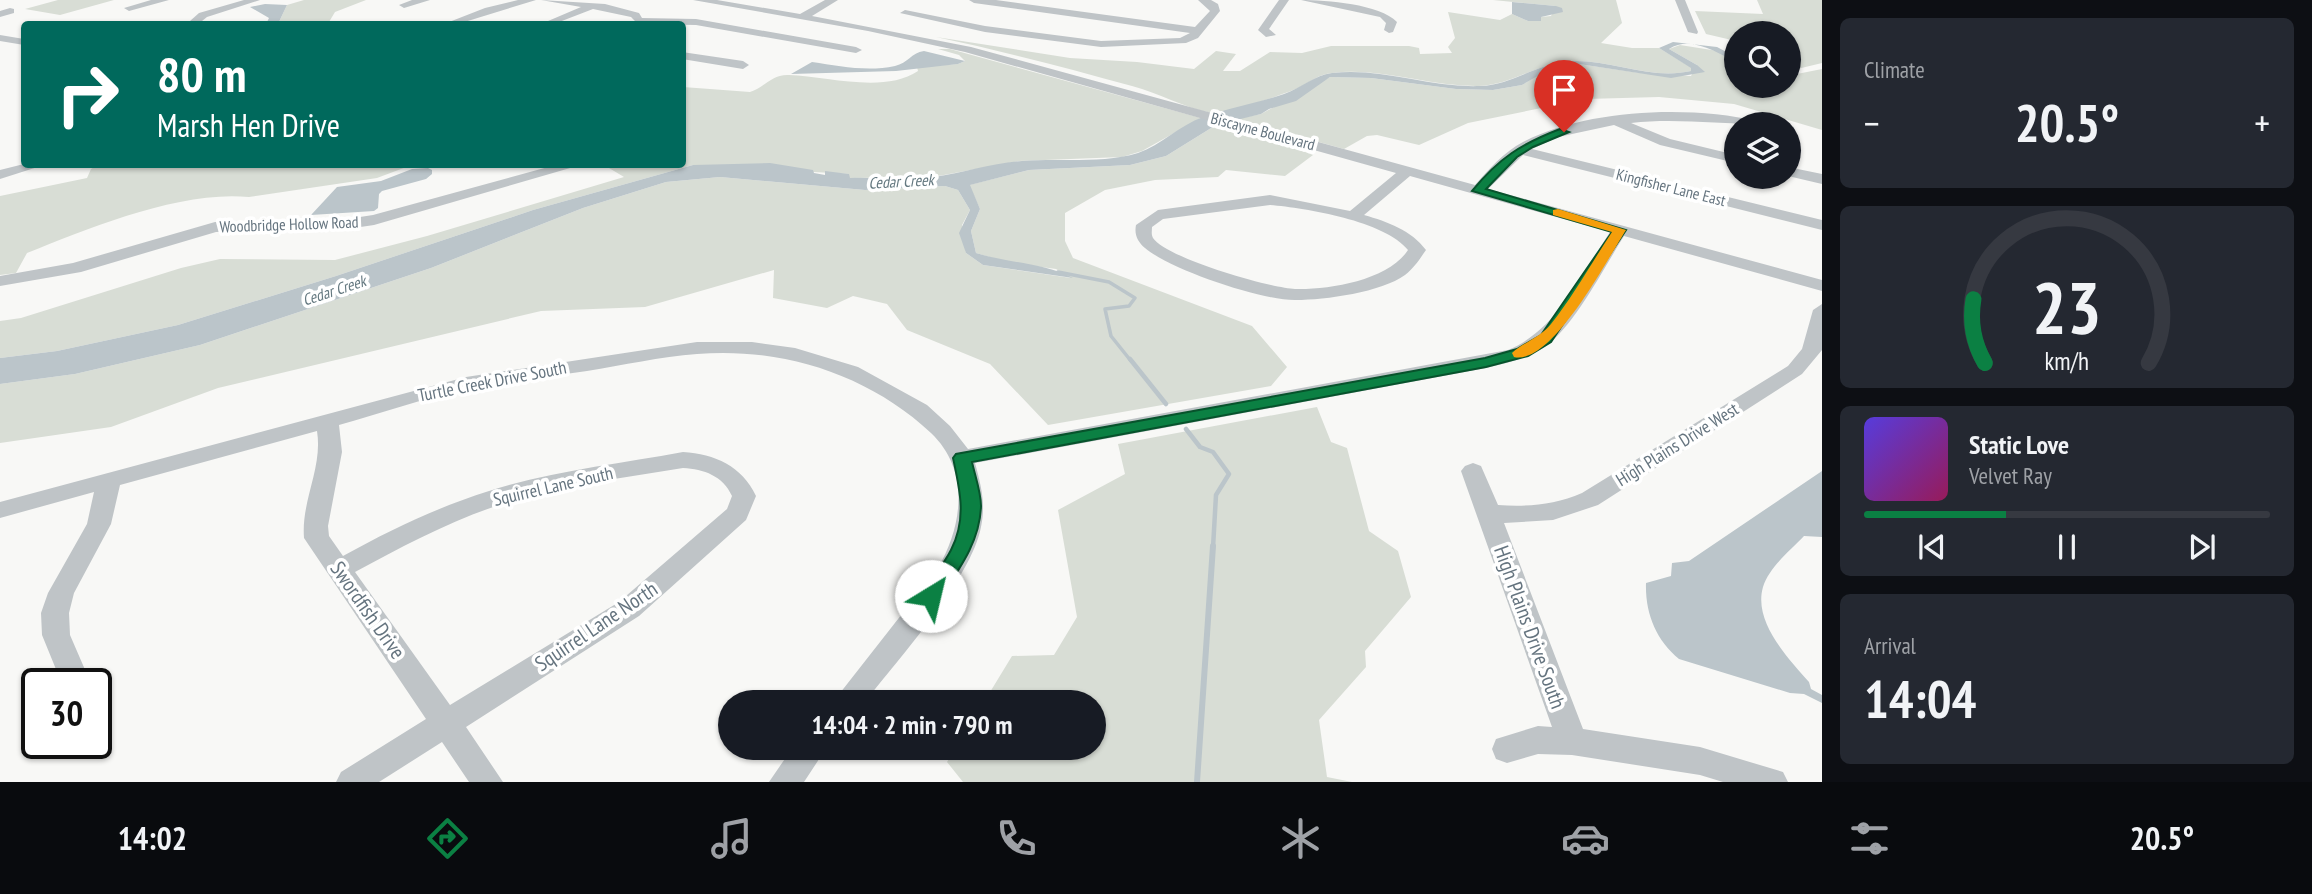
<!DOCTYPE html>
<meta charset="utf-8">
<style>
:root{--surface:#171b24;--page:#242831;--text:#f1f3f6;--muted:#9ea1a6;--line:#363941;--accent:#0b8043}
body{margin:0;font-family:"PT Sans Narrow",sans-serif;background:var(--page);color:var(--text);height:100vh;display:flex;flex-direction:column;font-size:26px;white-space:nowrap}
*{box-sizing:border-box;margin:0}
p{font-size:23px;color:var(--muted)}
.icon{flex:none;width:38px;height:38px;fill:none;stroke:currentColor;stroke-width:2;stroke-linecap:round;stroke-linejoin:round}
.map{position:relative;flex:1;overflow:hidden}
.drawer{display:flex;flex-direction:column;gap:18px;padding:18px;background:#0d0f14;width:490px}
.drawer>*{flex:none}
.banner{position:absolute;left:21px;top:21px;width:665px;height:147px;border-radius:7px;box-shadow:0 2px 5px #0004;background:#00695c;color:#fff;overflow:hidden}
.controls{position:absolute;left:1724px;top:21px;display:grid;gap:14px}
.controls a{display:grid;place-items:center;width:77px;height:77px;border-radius:50%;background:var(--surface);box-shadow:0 2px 5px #0004;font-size:35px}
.speed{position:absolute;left:21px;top:668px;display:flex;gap:14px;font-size:35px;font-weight:700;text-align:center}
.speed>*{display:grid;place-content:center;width:91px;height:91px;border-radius:50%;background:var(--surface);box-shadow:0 2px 5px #0004;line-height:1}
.speed .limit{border:4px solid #111;border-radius:10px;background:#fff;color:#111}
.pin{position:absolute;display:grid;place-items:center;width:60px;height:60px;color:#fff;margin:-72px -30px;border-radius:50% 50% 50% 0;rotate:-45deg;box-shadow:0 0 7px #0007}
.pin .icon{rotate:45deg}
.me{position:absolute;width:77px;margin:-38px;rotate:36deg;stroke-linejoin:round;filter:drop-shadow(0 0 5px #0008)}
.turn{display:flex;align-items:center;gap:24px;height:147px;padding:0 21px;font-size:32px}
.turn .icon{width:91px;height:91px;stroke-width:2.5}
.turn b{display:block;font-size:49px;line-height:60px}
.big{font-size:52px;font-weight:700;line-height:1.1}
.drawer .card{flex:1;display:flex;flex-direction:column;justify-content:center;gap:10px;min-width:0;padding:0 24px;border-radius:10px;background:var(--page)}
.drawer .dial{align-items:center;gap:0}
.dial svg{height:182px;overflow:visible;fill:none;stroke:var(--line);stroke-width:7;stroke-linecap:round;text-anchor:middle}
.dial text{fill:var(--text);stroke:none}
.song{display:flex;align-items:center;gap:21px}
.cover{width:84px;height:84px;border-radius:10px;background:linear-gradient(135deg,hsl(250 70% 55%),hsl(330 70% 35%))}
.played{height:7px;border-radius:4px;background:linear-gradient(90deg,var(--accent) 35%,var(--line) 35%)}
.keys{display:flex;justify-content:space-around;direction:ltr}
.heat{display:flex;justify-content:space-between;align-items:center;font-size:38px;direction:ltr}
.trip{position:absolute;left:718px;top:690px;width:388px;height:70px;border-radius:35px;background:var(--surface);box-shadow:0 2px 5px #0004;font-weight:700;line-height:70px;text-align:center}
.dock{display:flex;height:112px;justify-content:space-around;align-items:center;background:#090b0e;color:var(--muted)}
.dock .icon{width:49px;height:49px}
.dock .on{color:var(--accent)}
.dock b{font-size:32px;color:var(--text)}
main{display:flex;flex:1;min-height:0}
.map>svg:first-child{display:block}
</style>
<main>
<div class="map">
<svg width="1822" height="782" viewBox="0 0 1822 782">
<rect width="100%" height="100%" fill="#f8f8f6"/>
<path fill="#d8ddd5" d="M58 0H114L60 15 25 9Z
M304 0H366L335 12 329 22 339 24H278L287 5Z
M1493 0H1616L1622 23 1601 43 1632 48H1659L1692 68 1691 71C1653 80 1615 61 1576 61 1541 60 1514 85 1479 86 1430 87 1381 67 1332 73 1319 74 1310 82 1298 88 1284 94 1226 115 1212 113 1184 108 1159 93 1132 86 1067 68 1002 51 936 37L1070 58 1137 62 1194 69 1216 51 1236 54 1223 71H1240L1270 52 1302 53 1331 46H1409L1419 48 1420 54 1452 53 1448 47 1455 38 1448 12 1500 20 1512 14 1528 21H1541V17L1551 16 1556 6Z
M1757 0H1822V63L1789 71 1788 33H1736V41L1706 34 1695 11 1763 14Z
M1680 45 1718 51 1736 62V86H1788L1789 73 1797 74 1822 69V130L1734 104 1659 97 1586 99 1468 123 1419 145 1377 135 1367 136 1344 149 1236 119 1261 114 1330 77 1371 78 1456 89 1493 90 1522 85 1542 73 1579 64 1640 73 1691 76 1697 65 1669 49Z
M938 49H950L1201 118 1142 151 1122 157 1019 161 933 177 849 178V174L693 165 533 210 336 276 178 325 57 351 0 358V321L21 318 181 268 220 259 335 260 427 236 624 177 609 168 612 165 682 164 683 87 750 92C765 87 772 74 789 75 826 76 884 94 918 71L917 67 958 64 965 61 959 55Z
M1223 124 1289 142 1287 145 1313 155 1285 176 1226 170 1218 177 1155 180 1105 190 1065 213V241L1073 258 1252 326 1287 367 1271 386 1048 425 990 364 907 330 887 304 853 296 827 308 773 298 774 270 645 307 541 311 218 388 111 427 0 443V384L75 374 200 345 431 268 583 208 666 182 720 177 865 190 945 186 958 190 970 210 962 225 966 253 983 265 1071 278 1056 269 1006 262 976 253 971 231 980 209 969 185 1029 170 1130 165 1166 156 1216 125Z
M99 164H422V165L409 166 377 178 249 197C181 190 89 228 27 253L16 273 0 275V196L87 178 91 169Z
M1317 407 1331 442 1347 448 1369 531 1398 551 1411 597 1365 651 1366 667 1319 720 1327 777 1352 782H963L947 762 956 747H1094V702H984L1012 656 1054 655 1077 617 1058 510 1125 474 1118 444Z"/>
<path fill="#bbc5ca" d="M1512 2 1556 6 1562 8 1563 12 1541 17V21H1528L1512 14Z
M265 4 287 5 278 24H266L269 18 250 7Z
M1673 42 1717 47 1736 57V62C1717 53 1691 35 1669 49L1697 65 1705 72 1671 78 1579 64 1543 73 1522 85 1493 90 1456 89 1371 78 1330 77 1296 101 1269 109 1261 114 1216 125 1166 156 1130 165 1029 170 970 185 980 209 971 231 976 253C1008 263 1044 263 1073 278L983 265 966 253 959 233 970 210 958 190 945 186 865 190 720 177 666 182 583 208 431 268 200 345 75 374 0 384V358L57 351 178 325 336 276 533 210 693 165 770 163 813 170 814 173 825 175V171L849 174 850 178C878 177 906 181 934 177 963 173 993 163 1022 161 1060 158 1102 164 1138 153 1161 145 1180 125 1203 117 1229 108 1258 103 1284 94 1301 88 1315 75 1332 73 1382 67 1430 88 1480 86 1514 85 1541 60 1576 61 1615 61 1652 80 1691 71V68L1659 48Z
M924 51 965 61 958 64 896 71 791 74 812 62C839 66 867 72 895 66 908 63 911 53 924 51Z
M428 168 432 170V174L426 179 382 191 379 194 378 208 374 211 311 215 337 187 381 181 412 169Z
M1822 471V537L1804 536C1791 550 1769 567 1763 587 1753 622 1788 658 1809 682L1811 689 1822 695V703L1804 694 1790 693 1679 659C1656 640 1645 613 1646 583L1671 576 1672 563 1689 561Z"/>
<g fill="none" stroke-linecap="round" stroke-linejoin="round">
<path stroke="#bbc5ca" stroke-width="3.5" d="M1058 272 1109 282 1135 298 1129 306 1105 309 1111 336 1131 361"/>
<path stroke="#bbc5ca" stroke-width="4.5" d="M1130 359 1166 404
M1186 429 1200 447 1213 452 1229 474 1216 495 1213 548"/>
<path stroke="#bbc5ca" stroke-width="6" d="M1197 782 1213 546"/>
<path fill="#bfc4c7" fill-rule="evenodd" d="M151 0H169L129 11 124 8Z
M244 0H260L207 17 202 21 204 24H193L190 21 199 13Z
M412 0H430L404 8 399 5Z
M518 0H536L458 24H444L485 8Z
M541 0 605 4 639 13 642 18 696 19 856 47 862 50 856 53 696 25 638 24 631 17 593 9 554 24H541L581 7Z
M693 0H717L800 14 825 0H838L812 16 971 47 1475 185C1489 169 1504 152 1523 142 1586 109 1689 105 1757 121L1759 124C1717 124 1674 118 1631 123L1670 139 1736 155V163L1660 145 1614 125 1558 137 1532 149 1822 220V230L1523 155 1488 189 1822 280V291L1624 236C1605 266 1574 326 1546 346 1529 358 1507 363 1486 368L975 463C981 485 986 504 981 527 971 579 899 658 865 702H833L938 568C963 525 970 470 931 433 868 374 781 347 697 354 660 357 623 365 587 371 547 377 505 380 466 389 423 399 381 413 339 425L342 452 328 526 329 536 343 556C390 530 438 507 489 491 552 471 618 464 683 452 715 454 742 466 756 496L746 520 639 616 466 727 503 782H469L442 742 379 782H336L341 772 426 719 304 538C301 500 323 468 317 431L120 485 111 524 74 593 69 613 70 635 89 679 86 684H62L42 635 41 613 48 593 87 524 94 492 0 518V502L466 377 697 342H752L795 348 858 367 927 405 950 426 968 449 1508 350C1557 330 1582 274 1610 232L1410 176 1364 215C1388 222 1411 230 1426 250 1419 260 1414 268 1405 275 1382 292 1325 300 1296 300 1263 301 1171 270 1145 248 1138 242 1134 235 1136 225L1158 210 1270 195 1350 211 1396 173 965 52 868 31ZM1270 205C1306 208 1385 221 1408 250 1389 280 1329 290 1295 289 1270 288 1166 258 1153 238 1151 234 1152 231 1152 227L1163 219ZM683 468C704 469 723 476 732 496L727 509 619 602 450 705 355 572C403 546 452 520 505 503 563 485 624 478 683 468Z
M969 0H996L1195 27 1210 11 1198 0H1211L1218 4 1220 11 1198 38 1186 43 1101 47 985 32 900 13 905 10 985 26 1101 41 1180 38 1190 33 974 3Z
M1279 0H1289L1269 29 1276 35 1266 37 1258 30Z
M1301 0C1326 0 1380 4 1397 22L1393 32 1389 33 1384 30 1386 23 1380 17Z
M1675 0H1685L1698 32 1697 34 1688 32Z
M10 8 14 9V13L0 17V11Z
M0 35 24 39V45L0 41Z
M682 52 743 61 749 65 743 69 682 59Z
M1788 126 1794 127V133L1788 134Z
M24 164H47L0 179V170Z
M559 164H584L374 225 347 229 216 232 81 272 0 286V276L73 263 215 222 347 219 373 215Z
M1788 167 1822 174V184L1788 176Z
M1822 304V350L1802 374 1598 505 1553 520 1504 523 1583 729 1700 747 1783 772 1788 782H1723L1700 775 1572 755 1538 754 1507 763 1496 759 1492 749 1496 739 1538 726 1552 727 1461 471 1465 466 1473 463 1481 466 1498 505C1527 507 1554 505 1582 493L1788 366 1802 349 1813 310Z
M793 747H827L804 782H769Z"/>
</g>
<path fill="#0b8043" stroke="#07532c" stroke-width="2" d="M1560 129 1569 132 1533 147 1517 157 1486 189 1626 230 1551 342 1528 356 1486 367 972 462C975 476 981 492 981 506 980 543 957 572 938 601L931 603 924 601 921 596C930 580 943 566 951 550 967 519 960 490 953 458L956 454 1485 358 1517 349 1541 335 1612 232 1472 191C1499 158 1521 144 1560 129Z"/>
<path fill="#f59e0b" d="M1558 209 1626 230C1608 258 1552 366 1514 357L1512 353C1522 343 1540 338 1551 324 1574 295 1592 262 1612 232L1553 215V210Z"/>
<g text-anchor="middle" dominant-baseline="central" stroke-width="7" stroke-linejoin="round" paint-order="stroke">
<g font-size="16" fill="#65747f" stroke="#fff">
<text transform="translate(1263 131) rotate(15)">Biscayne Boulevard</text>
<text transform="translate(1671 187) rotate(14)">Kingfisher Lane East</text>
<text transform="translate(289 224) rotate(-2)">Woodbridge Hollow Road</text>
</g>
<g font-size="16" font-style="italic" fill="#657980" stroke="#fff">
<text transform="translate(901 181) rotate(-3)">Cedar Creek</text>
<text transform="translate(334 290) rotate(-18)">Cedar Creek</text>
</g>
<g font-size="18" fill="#65747f" stroke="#fff">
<text transform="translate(492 381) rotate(-11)">Turtle Creek Drive South</text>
<text transform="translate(1677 444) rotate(-32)">High Plains Drive West</text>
<text transform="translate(553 486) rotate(-13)">Squirrel Lane South</text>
</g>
<g font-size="21" fill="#65747f" stroke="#fff">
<text transform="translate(368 610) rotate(55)">Swordfish Drive</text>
<text transform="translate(596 626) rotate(-34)">Squirrel Lane North</text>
<text transform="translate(1530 627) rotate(70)">High Plains Drive South</text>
</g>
</g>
</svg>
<div class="controls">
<a><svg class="icon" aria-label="search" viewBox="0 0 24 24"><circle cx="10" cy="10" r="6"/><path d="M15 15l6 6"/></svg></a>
<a><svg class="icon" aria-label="layers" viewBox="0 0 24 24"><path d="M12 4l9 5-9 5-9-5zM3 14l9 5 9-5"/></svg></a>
</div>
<div class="speed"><div class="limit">30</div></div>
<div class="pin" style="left:1564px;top:132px;background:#d93025"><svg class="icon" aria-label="arrive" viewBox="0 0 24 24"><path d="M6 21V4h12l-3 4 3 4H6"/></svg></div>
<svg class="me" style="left:931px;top:596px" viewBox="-20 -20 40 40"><circle r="19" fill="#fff"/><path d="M0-13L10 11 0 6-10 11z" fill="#0b8043"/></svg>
<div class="trip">14:04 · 2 min · 790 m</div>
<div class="banner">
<div class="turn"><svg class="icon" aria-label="right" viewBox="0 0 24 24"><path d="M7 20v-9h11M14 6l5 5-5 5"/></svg><div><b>80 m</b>Marsh Hen Drive</div></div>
</div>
</div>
<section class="drawer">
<div class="card"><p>Climate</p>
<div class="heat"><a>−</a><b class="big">20.5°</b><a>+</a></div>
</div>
<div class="card dial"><svg viewBox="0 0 100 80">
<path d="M14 69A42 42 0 1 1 86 69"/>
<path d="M14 69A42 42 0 0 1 9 41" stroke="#0b8043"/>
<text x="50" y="56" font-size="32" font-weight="700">23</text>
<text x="50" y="72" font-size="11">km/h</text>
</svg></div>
<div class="card">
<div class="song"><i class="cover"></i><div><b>Static Love</b><p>Velvet Ray</p></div></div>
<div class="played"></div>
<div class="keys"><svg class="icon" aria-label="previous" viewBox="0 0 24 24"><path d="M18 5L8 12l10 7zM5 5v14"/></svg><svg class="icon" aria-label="pause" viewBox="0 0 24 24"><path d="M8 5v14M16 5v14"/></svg><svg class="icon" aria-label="next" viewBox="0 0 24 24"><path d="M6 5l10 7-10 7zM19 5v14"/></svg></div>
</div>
<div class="card"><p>Arrival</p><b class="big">14:04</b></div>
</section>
</main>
<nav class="dock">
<b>14:02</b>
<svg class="icon on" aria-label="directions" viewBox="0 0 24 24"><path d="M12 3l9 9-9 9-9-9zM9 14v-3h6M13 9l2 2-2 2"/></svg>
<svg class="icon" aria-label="music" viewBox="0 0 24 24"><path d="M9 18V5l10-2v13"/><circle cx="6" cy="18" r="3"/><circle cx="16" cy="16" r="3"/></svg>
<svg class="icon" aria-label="phone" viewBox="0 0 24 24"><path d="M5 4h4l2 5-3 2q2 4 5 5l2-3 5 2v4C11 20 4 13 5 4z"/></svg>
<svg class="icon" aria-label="climate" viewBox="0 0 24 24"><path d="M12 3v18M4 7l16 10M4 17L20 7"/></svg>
<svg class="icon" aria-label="car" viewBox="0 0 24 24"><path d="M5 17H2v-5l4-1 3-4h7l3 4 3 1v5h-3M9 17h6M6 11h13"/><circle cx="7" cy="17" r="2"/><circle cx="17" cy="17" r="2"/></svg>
<svg class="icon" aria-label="filters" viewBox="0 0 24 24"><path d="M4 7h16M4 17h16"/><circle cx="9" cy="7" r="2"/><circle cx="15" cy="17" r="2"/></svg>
<b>20.5°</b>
</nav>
